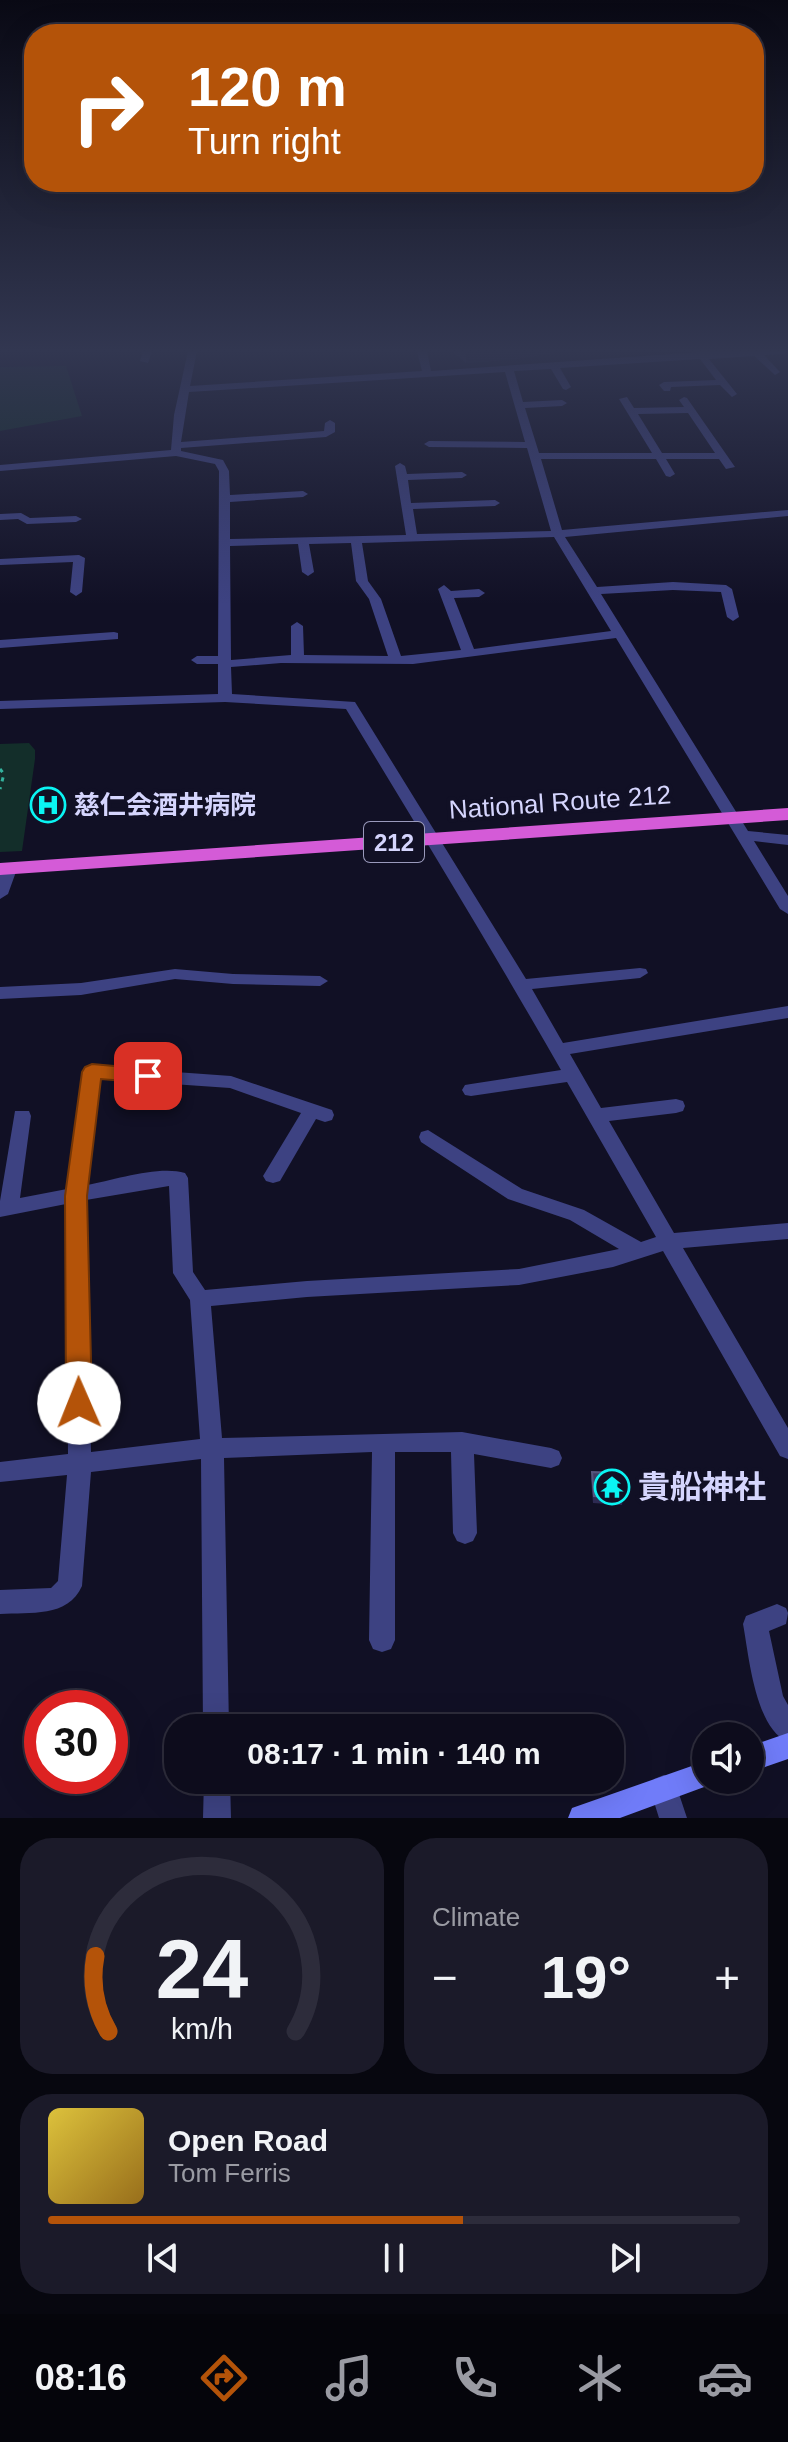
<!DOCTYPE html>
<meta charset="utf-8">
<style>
:root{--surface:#0d0c1c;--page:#1b1a29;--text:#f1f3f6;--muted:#9a9ba3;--line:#2d2c3b;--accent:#b45309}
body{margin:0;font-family:Arial,"Noto Sans JP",sans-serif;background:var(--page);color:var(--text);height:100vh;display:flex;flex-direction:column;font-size:30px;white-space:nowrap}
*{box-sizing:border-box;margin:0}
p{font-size:26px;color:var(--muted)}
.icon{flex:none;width:44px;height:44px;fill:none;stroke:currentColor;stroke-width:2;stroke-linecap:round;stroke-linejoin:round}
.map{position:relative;height:1818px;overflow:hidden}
.details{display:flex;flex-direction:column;gap:20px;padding:20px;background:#07070f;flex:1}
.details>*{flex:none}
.top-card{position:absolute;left:24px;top:24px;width:740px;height:168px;border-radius:32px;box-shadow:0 8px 32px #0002,0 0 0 2px var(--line);background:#b45309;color:#fff;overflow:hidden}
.tools{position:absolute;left:692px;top:1722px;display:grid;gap:16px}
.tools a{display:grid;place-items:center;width:72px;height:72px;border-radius:50%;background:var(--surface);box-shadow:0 8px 32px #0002,0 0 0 2px var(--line);font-size:40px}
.speed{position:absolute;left:24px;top:1690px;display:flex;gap:16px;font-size:40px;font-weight:700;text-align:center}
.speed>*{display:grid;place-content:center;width:104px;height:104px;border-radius:50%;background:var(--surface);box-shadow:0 8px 32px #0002,0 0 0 2px var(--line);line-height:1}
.speed .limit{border:12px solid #d22;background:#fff;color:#111}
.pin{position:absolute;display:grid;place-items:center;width:68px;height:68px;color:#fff;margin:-34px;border-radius:16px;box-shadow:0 4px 12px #0006}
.me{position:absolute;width:88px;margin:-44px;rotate:359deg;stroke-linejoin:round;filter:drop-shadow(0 0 6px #0008)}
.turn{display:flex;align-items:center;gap:28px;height:168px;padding:0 32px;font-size:36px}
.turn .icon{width:104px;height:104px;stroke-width:2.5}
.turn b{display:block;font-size:56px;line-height:68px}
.big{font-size:60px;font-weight:800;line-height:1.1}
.details .card{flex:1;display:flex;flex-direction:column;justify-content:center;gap:12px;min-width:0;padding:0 28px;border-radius:32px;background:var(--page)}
.details .dial{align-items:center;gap:0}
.dial svg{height:208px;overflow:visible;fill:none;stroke:var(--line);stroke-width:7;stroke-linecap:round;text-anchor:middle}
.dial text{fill:var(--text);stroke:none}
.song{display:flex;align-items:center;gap:24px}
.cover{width:96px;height:96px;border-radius:12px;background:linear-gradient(135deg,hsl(50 70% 55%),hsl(40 70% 35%))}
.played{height:8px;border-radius:4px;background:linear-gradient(90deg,var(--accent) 60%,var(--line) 60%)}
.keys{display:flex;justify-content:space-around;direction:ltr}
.heat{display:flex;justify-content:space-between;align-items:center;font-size:44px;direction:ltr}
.details .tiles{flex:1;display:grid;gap:20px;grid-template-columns:1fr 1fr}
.card:last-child{grid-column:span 2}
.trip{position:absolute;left:164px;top:1714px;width:460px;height:80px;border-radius:32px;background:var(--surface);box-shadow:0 8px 32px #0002,0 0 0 2px var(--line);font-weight:800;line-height:80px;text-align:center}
.tab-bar{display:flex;height:128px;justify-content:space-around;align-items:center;background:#05050b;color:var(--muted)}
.tab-bar .icon{width:56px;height:56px}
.tab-bar .active{color:var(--accent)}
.tab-bar b{font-size:36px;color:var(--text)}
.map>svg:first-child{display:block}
</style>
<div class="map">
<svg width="788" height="1818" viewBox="0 0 788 1818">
<rect width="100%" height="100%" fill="#111025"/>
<path fill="#132e2a" d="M66 366 82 416 0 431V367Z
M29 743 35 750V759L22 851 0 852V744Z"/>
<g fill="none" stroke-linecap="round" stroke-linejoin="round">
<path stroke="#34b29d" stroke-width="3" stroke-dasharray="4 6" stroke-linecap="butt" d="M0 769 4 774 0 789"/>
<path fill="#3d4282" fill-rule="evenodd" d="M143 351H152L148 363 140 361Z
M188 351H197L190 386 422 371 417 351H427L431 371 701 352 788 351 784 354 764 355 780 372 775 375 754 356 709 359 737 394 732 397 720 385 671 387 670 391H664L659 385 664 382 716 380 700 359 560 368 571 387 566 390 563 389 551 369 514 371 523 402 562 400 567 403 562 406 525 408 539 453H652L619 399 627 397 634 408 684 407 679 400 684 397 687 398 735 467 726 469 719 459H666L675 474 670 477 666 476 656 459H541L562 530 788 510V516L565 537 597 587 673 582 726 585 732 589 739 617 733 621 727 617 721 592 673 590 601 594 748 831 788 835V845L754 841 788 896V914L780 909 616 638 413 664 281 663 231 667 232 694 355 702 526 979 640 968 646 969 648 973 640 978 532 989 563 1043 788 1006V1018L570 1054 601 1108 676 1099 683 1101 685 1106 683 1111 676 1113 609 1121 674 1233 788 1223V1239L683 1248 788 1428V1459L780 1456 663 1251 613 1267 519 1285 307 1297 211 1306 222 1438 462 1432 551 1448 559 1451 562 1458 559 1465 551 1468 474 1454 477 1533 473 1541 465 1544 457 1541 453 1533 451 1452H395V1640L391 1649 382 1652 373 1649 369 1640 372 1452 224 1458 229 1728H203L201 1459 91 1472 82 1586C68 1618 30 1612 0 1614V1590L51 1588 58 1581 67 1475 0 1482V1462L68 1454 66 1204 0 1217V1201L15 1111H29L31 1116 20 1198 67 1189 83 1072 86 1068 92 1066 231 1076 332 1110 334 1115 332 1120 325 1122 316 1119 280 1181 273 1183 266 1181 263 1176 301 1113 230 1088 100 1079 87 1185C114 1180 159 1165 185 1173L188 1178 193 1272 205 1290 307 1281 519 1269 619 1249 570 1220 508 1199 421 1142 419 1137 421 1132 428 1130 522 1189 584 1210 641 1242 656 1237 567 1082 471 1096 465 1095 462 1090 465 1085 471 1084 561 1070C493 951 418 828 346 709L225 702 0 709V701L218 694V664H197L191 660 197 656H218L219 471 215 464 176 456 0 471V465L171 450 174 415ZM505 372 525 442 429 441 424 444 429 447 527 448 551 531 417 534 413 509 495 506 500 503 495 500 411 503 408 480 462 478 467 475 462 472 407 474 405 466 400 463 395 466 406 535 230 539V502L303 497 308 494 303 491 230 495 229 471 223 460 181 451V448L326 437 335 432V423L330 420 325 423 324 431 181 442 189 392ZM688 413 715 453H662L638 414ZM554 537 611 631 474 649 454 598 479 597 485 593 479 589 451 591 444 585 438 589 461 650 401 656 381 599 368 581 362 543ZM351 543 356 581 369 599 388 656 304 655 303 626 297 622 291 626V655L231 660 230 546 298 544 302 572 308 576 314 572 309 544ZM169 1186 173 1273 190 1300 200 1439 91 1452 86 1200Z
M21 513 30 518 76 516 82 519 76 522 27 524 18 519 0 520V514Z
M79 555 85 558 82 592 76 596 70 592 73 562 0 565V559Z
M114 632 118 633V639L0 648V640Z
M9 864 17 869 8 894 0 899V872L4 866Z
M175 969 233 974 320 976 328 981 320 986 233 984 175 979 81 995 0 999V987L81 983Z
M777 1604 786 1608 788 1613 786 1624 769 1631 783 1696 788 1705V1742C755 1728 749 1656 743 1624L746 1616Z
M664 1775 674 1779 687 1818H659L650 1789 654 1779Z
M204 1780H230L231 1818H203Z"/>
<path fill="#707cf9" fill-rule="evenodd" d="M788 1733V1759L750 1772V1746Z
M706 1761V1780H717L715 1783 620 1818H568L572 1808Z"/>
<path fill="#d45bd7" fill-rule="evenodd" d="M788 808V820L0 875V863Z"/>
</g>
<path fill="#2d2a52" d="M452 351H566L515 359 466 363Z
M592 1472 623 1498 622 1505 593 1503 591 1479Z"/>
<path fill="#1a1838" d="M466 351H566L515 359 466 363Z"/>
<path fill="#3f3c64" stroke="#56547c" stroke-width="2" d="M592 1472 621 1473 623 1498 594 1496Z"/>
<linearGradient id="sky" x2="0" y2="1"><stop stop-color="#090914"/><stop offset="0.58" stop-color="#323751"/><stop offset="1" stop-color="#323751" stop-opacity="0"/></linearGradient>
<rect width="788" height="605" fill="url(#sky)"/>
<path fill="#b45309" stroke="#753606" stroke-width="2" d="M92 1064 148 1069 155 1071 158 1076 155 1081 148 1083 101 1079 87 1196 92 1403 88 1411 79 1414 70 1411 66 1403 65 1196 82 1072 85 1067Z"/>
<defs>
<g id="hospital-ring" transform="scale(1.8)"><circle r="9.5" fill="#111025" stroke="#0af4f3" stroke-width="1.5"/><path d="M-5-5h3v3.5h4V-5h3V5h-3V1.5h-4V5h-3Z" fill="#0af4f3"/></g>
<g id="temple-ring" transform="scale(1.8)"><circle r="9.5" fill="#111025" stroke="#0af4f3" stroke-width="1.5"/><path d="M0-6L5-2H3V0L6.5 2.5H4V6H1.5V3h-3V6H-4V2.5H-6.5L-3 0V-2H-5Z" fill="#0af4f3"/></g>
</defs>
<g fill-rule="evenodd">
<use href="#hospital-ring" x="48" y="805"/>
<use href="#temple-ring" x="612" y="1487"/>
</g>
<g text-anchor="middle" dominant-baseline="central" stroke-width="8" stroke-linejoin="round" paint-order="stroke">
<rect fill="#111025" stroke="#9a9abc" stroke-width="2" x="364" y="822" width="60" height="40" rx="6"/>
<g font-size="24" font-weight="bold" fill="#d5d5fd">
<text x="394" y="842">212</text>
</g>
<g font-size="26" fill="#d5d5fd" stroke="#111025">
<text transform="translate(560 802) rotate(-4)">National Route 212</text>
</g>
<g font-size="26" font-weight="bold" fill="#d5d5fd" stroke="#111025" text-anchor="start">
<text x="74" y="805">慈仁会酒井病院</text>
</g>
<g font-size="32" font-weight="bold" fill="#d5d5fd" stroke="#111025" text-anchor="start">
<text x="638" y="1487">貴船神社</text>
</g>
</g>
</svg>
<div class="tools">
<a><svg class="icon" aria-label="sound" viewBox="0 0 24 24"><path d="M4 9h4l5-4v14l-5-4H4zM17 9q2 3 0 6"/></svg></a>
</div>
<div class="speed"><div class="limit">30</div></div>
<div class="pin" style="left:148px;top:1076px;background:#d93025"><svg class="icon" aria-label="arrive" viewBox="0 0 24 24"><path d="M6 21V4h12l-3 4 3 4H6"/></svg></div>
<svg class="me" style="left:79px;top:1403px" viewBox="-20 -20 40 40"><circle r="19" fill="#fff"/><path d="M0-13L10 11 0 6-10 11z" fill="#b45309"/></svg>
<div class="trip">08:17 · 1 min · 140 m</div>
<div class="top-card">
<div class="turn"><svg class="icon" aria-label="right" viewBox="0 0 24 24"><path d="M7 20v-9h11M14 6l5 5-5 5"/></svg><div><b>120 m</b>Turn right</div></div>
</div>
</div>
<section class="details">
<div class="tiles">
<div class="card dial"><svg viewBox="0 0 100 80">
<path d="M14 69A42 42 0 1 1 86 69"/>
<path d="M14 69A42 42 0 0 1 9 40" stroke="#b45309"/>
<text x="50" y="56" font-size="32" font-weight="700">24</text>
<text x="50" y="72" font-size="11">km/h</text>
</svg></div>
<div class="card"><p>Climate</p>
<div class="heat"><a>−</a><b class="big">19°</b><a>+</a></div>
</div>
<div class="card">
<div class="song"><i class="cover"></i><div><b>Open Road</b><p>Tom Ferris</p></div></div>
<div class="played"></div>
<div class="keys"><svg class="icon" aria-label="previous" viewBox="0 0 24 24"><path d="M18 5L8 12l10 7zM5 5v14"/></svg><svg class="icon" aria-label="pause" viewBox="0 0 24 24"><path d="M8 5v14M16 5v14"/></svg><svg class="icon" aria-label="next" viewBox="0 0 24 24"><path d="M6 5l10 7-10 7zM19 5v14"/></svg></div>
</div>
</div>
</section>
<nav class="tab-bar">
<b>08:16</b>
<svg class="icon active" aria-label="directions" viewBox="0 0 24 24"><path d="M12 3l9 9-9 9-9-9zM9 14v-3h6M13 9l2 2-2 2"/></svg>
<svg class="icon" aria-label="music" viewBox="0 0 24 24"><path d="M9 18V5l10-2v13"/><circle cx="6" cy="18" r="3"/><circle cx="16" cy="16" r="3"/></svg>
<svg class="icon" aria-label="phone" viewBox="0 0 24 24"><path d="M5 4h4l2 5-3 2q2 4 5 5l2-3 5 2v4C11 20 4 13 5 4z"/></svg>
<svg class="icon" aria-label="climate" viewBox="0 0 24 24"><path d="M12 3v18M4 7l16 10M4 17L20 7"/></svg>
<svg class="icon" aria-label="car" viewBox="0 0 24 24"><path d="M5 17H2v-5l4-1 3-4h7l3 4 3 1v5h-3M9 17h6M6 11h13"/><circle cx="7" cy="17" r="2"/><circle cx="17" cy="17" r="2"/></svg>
</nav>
